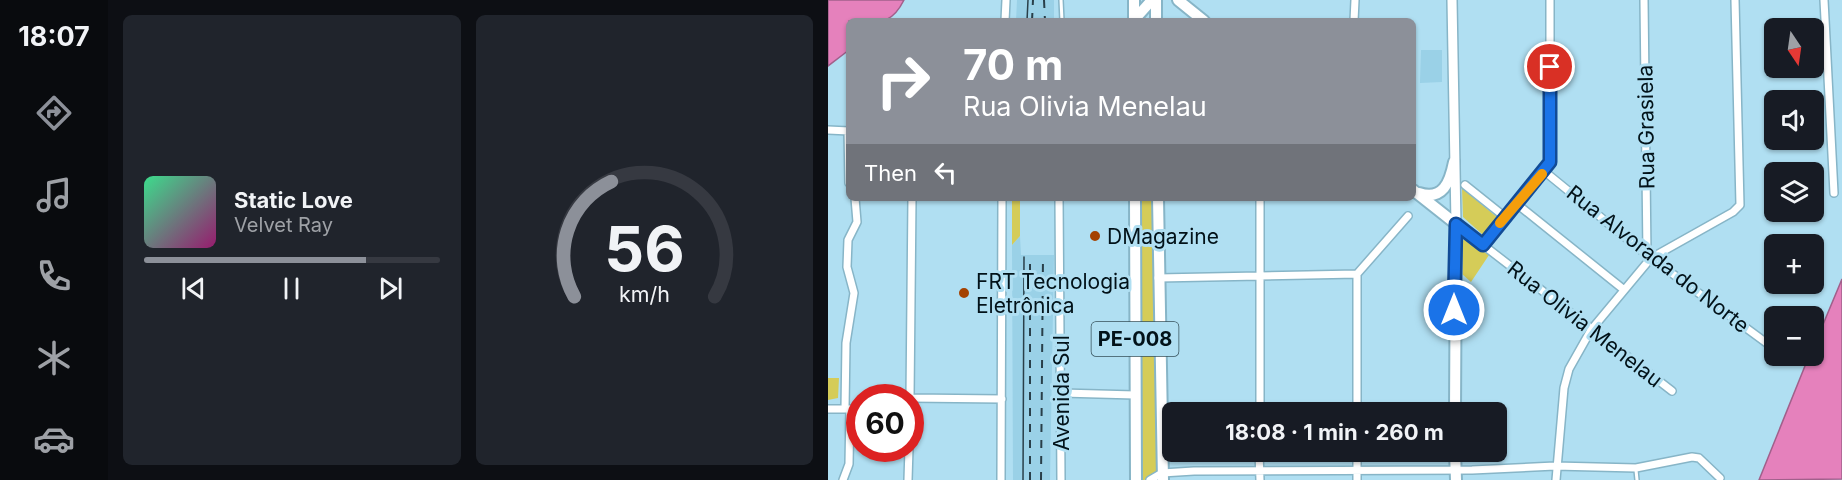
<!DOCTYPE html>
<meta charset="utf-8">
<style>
:root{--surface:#171b24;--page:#20242c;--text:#f1f3f6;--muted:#9ea1a6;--line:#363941;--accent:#8c9099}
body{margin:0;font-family:Inter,sans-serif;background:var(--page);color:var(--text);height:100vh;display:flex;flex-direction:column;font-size:22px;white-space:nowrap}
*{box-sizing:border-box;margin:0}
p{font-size:20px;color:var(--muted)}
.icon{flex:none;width:33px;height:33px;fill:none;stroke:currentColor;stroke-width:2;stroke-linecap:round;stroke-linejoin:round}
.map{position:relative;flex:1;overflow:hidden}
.sheet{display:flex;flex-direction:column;gap:15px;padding:15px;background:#0d0f14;width:720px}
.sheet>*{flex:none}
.top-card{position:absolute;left:18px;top:18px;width:570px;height:183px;border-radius:9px;box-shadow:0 2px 4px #0004;background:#8c9099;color:#fff;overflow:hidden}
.needle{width:39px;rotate:167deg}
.fabs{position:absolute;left:936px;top:18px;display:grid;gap:12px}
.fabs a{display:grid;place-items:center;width:60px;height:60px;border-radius:9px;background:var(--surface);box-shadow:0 2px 4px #0004;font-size:30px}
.speed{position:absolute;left:18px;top:384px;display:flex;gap:12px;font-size:30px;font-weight:700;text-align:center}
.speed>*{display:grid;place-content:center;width:78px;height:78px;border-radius:50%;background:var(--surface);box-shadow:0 2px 4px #0004;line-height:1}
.speed .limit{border:9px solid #d22;background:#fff;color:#111}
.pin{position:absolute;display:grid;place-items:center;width:51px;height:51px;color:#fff;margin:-26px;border:3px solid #fff;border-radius:50%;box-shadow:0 2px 6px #0007}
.me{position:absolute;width:66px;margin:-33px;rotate:0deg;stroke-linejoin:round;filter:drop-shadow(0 0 4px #0008)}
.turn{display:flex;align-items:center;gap:21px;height:126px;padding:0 18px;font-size:27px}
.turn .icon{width:78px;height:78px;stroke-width:2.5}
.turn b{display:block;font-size:42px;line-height:51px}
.then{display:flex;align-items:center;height:57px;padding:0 18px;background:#0003;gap:12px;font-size:22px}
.sheet .widget{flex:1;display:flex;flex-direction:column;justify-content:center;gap:9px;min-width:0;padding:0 21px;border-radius:9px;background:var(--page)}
.sheet .dial{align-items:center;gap:0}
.dial svg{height:156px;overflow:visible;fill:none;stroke:var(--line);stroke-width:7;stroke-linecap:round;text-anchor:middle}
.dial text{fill:var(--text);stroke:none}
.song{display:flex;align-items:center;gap:18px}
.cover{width:72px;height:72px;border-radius:9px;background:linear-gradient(135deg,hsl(150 70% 55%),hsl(320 70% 35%))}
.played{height:6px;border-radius:3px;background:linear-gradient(90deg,var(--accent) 75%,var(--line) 75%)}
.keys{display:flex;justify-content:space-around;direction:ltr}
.sheet .tiles{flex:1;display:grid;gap:15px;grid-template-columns:repeat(2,1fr)}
.trip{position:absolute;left:334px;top:402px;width:345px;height:60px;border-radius:9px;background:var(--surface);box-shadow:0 2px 4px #0004;font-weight:700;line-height:60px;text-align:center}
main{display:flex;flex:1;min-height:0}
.tabs{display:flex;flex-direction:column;width:108px;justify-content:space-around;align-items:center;background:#090b0e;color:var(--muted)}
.tabs .icon{width:42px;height:42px}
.tabs .selected{color:var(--accent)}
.tabs b{font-size:27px;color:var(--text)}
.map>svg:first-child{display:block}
</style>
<main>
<nav class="tabs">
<b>18:07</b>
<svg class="icon selected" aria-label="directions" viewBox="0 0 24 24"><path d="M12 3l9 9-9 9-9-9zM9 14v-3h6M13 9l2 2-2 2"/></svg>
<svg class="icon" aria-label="music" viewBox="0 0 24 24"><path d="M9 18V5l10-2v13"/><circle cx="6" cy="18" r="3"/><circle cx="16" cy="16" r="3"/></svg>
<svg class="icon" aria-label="phone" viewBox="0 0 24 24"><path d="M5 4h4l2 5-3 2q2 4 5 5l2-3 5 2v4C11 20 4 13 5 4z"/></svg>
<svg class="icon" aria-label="climate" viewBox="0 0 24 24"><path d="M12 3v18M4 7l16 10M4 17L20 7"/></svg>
<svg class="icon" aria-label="car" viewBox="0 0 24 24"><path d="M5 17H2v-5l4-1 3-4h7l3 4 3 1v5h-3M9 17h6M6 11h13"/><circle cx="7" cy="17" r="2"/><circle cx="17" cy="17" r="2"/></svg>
</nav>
<section class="sheet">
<div class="tiles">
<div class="widget">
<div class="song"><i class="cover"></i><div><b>Static Love</b><p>Velvet Ray</p></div></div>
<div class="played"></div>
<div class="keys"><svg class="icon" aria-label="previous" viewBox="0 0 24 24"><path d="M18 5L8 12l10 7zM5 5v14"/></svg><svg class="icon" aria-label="pause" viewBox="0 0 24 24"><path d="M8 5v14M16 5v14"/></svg><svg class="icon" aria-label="next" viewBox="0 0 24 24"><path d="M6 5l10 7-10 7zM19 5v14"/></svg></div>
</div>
<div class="widget dial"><svg viewBox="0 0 100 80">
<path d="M14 69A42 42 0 1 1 86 69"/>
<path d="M14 69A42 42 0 0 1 33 10" stroke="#8c9099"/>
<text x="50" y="56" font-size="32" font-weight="700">56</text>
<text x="50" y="72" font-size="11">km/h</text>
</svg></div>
</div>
</section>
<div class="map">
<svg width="1014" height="480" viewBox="0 0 1014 480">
<rect width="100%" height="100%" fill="#b0dff2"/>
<path fill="#9ad1e7" d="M189 0H226V21H188Z
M593 50H614V82L592 83Z
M192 236 193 255H226L222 480H185L184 245Z"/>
<path fill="#d5cc58" d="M634 188 670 218 660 234H654L635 217Z
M184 198H192V236L184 245Z
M311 198H326L330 473 316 480H313Z
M638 239 661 255 643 282 634 274V241Z
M0 378H11L10 398 0 400Z"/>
<path fill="#e581bc" stroke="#a1608b" stroke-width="1.5" d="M0 0H76C62 28 49 21 21 21V50L0 66Z
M1014 279V479L931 480 981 356H986V346Z"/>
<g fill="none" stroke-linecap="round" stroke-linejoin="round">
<g stroke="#87b5c7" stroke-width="6">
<path id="service" d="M233 0 234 21
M808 470 809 480"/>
</g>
<g stroke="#87b5c7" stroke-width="10">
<path id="minor" d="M816 0 819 255
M996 0 1006 193
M177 21 178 0
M526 21 527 0
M0 130 21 131
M20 131 21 183
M716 171 819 255 944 347
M637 185 677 217
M231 198 233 480
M432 198V412
M689 204 795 289
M628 224 844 391
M655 245 722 162V0
M330 278 529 274 580 216
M234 393 307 395
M82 398 84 198
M82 398 174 399
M0 409H32
M17 409 18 343 26 293 19 267 20 240 29 222 27 198
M529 412V274
M431 452 432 480
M529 452V480
M15 480 21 464 22 409
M80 480 81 448
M173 480 174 198
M322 480 334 473 366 471 644 470 727 466 808 468 864 457 871 458 892 478
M728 480 736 388 741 369 763 330 823 258 905 212 912 205 907 0"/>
</g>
<g stroke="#87b5c7" stroke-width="12">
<path id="secondary" d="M624 0 628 224"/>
</g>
<g stroke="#87b5c7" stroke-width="14">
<path id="primary" d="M350 0 376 21
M585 190 628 224 627 412
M591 193C615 201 622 182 626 162
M627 452 628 480"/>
</g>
<g stroke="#87b5c7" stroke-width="14">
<path id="trunk" d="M306 0V21
M328 0V21
M306 20 324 0
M307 198 308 480
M330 198 335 480"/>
</g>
<use href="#service" stroke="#fff" stroke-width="3"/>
<use href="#minor" stroke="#fff" stroke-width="7"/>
<use href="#secondary" stroke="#fff" stroke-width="9"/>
<use href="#primary" stroke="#fff" stroke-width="10"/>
<use href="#trunk" stroke="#fff" stroke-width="10"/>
<path stroke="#293f49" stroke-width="1.5" d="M199 21 200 0
M195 480 196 257"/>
<path stroke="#293f49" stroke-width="2" stroke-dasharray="8 8" stroke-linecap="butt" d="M216 0 217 21
M204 21 205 0
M202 480V257
M213 480 215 256"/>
</g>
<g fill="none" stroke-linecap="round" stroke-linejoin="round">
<g stroke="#114b97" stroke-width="15">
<path id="route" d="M626 310 628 224 655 245 722 162V67"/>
</g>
<use href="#route" stroke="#1a73e8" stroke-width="10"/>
<path stroke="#f59e0b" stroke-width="10" d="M672 223 714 174"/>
</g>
<g fill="#a44201" stroke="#b0dff2" stroke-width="2">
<circle cx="267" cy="236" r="6"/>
<circle cx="136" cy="293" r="6"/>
</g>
<g text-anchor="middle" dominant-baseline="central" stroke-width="6" stroke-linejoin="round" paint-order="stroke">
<rect fill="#b0dff2" stroke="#36505a" stroke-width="1.5" x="263.5" y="322" width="87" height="34" rx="4.5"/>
<g font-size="20" font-weight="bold" fill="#021219">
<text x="307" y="339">PE-008</text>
</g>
<g font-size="21" fill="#021219" stroke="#b0dff2">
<text transform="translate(818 127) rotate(-91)">Rua Grasiela</text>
<text transform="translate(830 259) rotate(38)">Rua Alvorada do Norte</text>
<text transform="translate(757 324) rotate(38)">Rua Olivia Menelau</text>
<text transform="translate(233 393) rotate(-90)">Avenida Sul</text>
</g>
<g font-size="21" fill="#021219" stroke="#b0dff2" text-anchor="start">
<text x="279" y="236">DMagazine</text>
<text x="148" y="281">FRT Tecnologia<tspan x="148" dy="24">Eletrônica</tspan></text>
</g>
</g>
</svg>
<div class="fabs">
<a><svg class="needle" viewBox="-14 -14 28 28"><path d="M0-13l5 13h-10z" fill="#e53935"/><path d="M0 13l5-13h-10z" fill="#9ea1a6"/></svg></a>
<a><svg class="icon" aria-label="sound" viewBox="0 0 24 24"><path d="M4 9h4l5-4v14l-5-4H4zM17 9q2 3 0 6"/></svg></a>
<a><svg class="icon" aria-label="layers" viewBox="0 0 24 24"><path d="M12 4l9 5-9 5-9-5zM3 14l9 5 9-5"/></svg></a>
<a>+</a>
<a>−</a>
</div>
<div class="speed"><div class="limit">60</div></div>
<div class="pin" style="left:722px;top:67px;background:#d93025"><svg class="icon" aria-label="arrive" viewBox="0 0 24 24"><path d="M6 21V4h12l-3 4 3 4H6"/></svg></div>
<svg class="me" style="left:626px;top:310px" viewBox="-20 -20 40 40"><circle r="17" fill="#1a73e8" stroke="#fff" stroke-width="3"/><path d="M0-11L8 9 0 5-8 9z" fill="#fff"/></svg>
<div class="trip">18:08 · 1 min · 260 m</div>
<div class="top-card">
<div class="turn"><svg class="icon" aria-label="right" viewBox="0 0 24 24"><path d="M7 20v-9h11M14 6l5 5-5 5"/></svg><div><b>70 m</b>Rua Olivia Menelau</div></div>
<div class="then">Then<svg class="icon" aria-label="left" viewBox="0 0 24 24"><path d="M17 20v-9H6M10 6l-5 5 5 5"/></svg></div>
</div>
</div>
</main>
